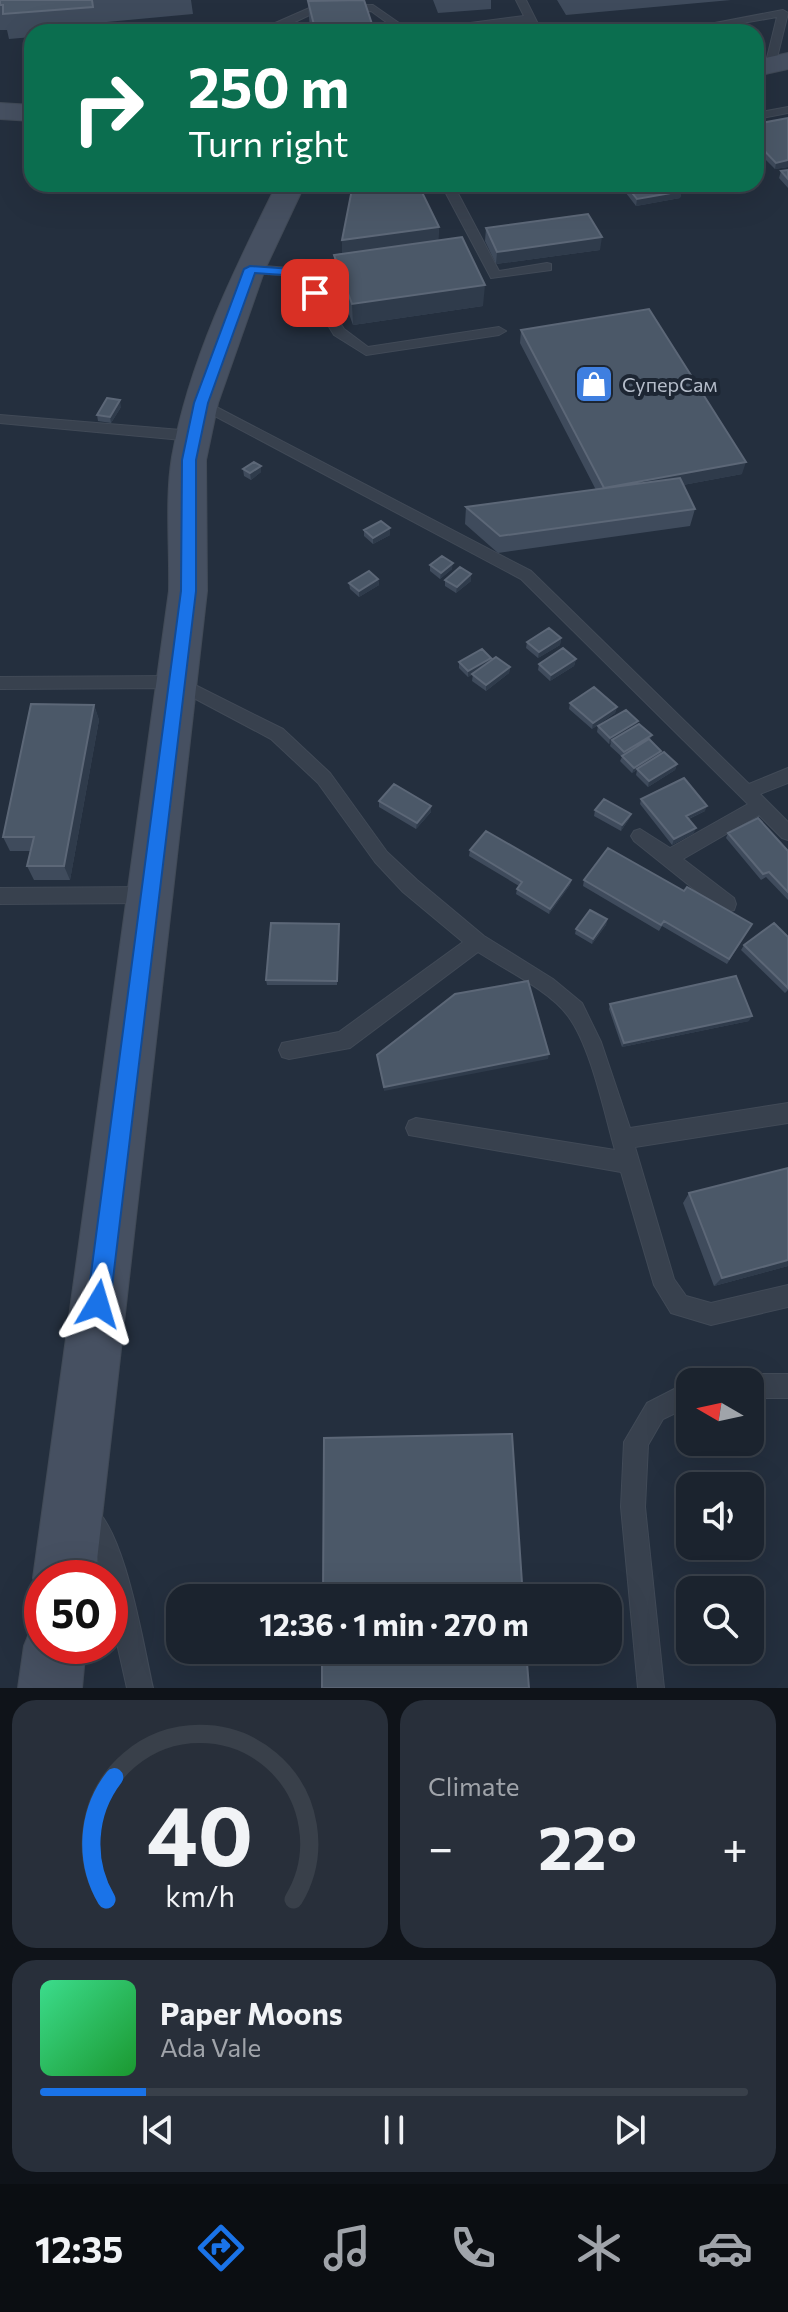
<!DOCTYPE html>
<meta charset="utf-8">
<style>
:root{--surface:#1b232e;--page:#282f3a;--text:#f1f3f6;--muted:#a0a4aa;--line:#39404a;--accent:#1a73e8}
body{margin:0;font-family:Commissioner,sans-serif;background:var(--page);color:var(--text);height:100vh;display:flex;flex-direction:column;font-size:30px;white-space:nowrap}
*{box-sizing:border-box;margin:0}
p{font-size:26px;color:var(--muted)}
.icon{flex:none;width:44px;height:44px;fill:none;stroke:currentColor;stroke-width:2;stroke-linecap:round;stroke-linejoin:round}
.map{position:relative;height:1688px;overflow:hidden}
.side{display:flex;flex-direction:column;gap:12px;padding:12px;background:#0f1319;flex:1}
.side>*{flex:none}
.banner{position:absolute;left:24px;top:24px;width:740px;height:168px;border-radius:24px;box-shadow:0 8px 32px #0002,0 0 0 2px var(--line);background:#0b6e4f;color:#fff;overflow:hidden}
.needle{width:52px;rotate:279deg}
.tools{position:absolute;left:676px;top:1368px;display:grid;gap:16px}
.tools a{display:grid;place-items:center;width:88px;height:88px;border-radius:16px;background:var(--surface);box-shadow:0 8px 32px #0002,0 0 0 2px var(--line);font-size:40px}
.speed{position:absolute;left:24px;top:1560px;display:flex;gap:16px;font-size:40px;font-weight:700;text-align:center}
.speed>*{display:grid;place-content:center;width:104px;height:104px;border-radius:50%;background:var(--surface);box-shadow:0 8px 32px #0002,0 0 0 2px var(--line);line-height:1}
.speed .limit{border:12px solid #d22;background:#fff;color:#111}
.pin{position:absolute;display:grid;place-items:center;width:68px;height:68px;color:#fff;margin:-34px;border-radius:16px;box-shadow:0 4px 12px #0006}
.me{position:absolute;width:88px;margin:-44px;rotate:7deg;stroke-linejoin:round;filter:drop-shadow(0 0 6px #0008)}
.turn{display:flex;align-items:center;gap:28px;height:168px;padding:0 32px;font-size:36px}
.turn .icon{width:104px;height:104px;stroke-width:2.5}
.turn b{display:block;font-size:56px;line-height:68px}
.big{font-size:60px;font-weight:700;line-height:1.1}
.side .widget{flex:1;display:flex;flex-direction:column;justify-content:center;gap:12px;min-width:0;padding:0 28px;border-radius:24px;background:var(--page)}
.side .dial{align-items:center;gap:0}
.dial svg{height:208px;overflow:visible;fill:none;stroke:var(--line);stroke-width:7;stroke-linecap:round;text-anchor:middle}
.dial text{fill:var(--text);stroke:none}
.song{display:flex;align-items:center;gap:24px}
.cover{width:96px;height:96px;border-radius:12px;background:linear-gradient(135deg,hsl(150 70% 55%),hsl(130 70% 35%))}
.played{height:8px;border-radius:4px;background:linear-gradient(90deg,var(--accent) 15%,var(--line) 15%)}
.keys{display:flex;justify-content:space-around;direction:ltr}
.heat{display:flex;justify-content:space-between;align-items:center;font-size:44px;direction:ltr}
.side .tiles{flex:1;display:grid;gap:12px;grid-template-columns:1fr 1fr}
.widget:last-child{grid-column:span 2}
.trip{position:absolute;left:166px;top:1584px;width:456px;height:80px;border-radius:24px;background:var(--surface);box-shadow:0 8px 32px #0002,0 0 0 2px var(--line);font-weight:700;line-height:80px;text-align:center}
.tab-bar{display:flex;height:128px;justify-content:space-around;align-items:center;background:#0b0e12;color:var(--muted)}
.tab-bar .icon{width:56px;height:56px}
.tab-bar .current{color:var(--accent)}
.tab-bar b{font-size:36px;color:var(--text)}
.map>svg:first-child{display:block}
</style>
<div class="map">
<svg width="788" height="1688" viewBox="0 0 788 1688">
<rect width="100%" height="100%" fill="#242f3e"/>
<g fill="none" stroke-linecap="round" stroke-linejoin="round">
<g stroke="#414a57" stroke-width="2">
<path id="lane" d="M516 0H526L542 32H532L527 22 449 32H420L425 29 524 16Z
M373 5 412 32H400L371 11 316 12 282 28 281 32H271L273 24 314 6Z
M783 10 788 13 775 66 770 69 765 66 777 17 691 32H668Z
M788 107V113L756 119V113Z
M441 184H453L499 271 547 263 551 264V270L491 278Z
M359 260 363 261V267L310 276 344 329 368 347 499 327 506 331 499 335 366 355 334 335 298 276 250 273 244 269 250 265 302 269Z
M201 399 531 571 749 784 788 768V783L760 794 788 822V840L782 838 759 815 683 859 734 898 736 904 734 910 727 912 720 910 634 841 631 836 634 831 640 829 670 848 748 804 521 579 196 406 194 403Z
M0 415 193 431 200 436 193 441 0 423Z
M177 676 283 729 330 773 387 852 417 880 484 936 553 979 582 1003 601 1042 630 1128 788 1103V1123L635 1147 674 1279 686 1296 711 1303 788 1285V1307L711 1325 671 1313 654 1285 621 1172 409 1135 406 1128 409 1121 416 1118 615 1150C604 1112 591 1047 568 1016 550 991 504 969 478 952L350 1048 289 1059 282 1057 279 1050 282 1043 339 1032 463 942 403 892 375 862 318 783 271 739 175 688 0 689V677Z
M150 887 157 889 159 895 157 901 150 903 0 904V888Z
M750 1374H788V1398H750V1382H740L742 1378Z
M690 1381V1406L663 1419 648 1445 645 1507 664 1688H638L621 1507 624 1442 647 1403Z
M88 1504C124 1519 144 1649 153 1688H127L110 1612V1578H102L97 1556 76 1516 79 1507Z"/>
</g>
<g stroke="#414a57" stroke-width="2">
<path id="secondary" d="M788 53V69L756 76V60Z
M0 103 32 105V121L0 119Z
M277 184H305L265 269 218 403 206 460 207 591 95 1578H42V1599L33 1578 169 591C170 549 165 498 172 457 189 361 234 270 277 184Z
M42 1620V1646H86L82 1688H18L24 1646 33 1624Z"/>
</g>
<use href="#lane" fill="#38414e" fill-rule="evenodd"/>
<use href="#secondary" fill="#465061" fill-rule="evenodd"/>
</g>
<path fill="#3f4b5c" d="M0 0H191L193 14 96 23 97 31 32 32V37L9 39 7 30H0Z
M433 0H491V9L438 13Z
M557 0H731L566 15Z
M308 1 372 24V32H310Z
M756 124 788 167 775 169 756 150Z
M788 170V188L779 178 781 171Z
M619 184H676L682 191 680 198 636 206Z
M439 227 438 241 483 306 353 325 335 276 334 255Z
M486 228 600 250 496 264 485 241Z
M521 330 742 474 683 485 695 509 690 526 498 553 465 524 466 507 596 490 520 343Z
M121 407 111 423 98 421 97 415Z
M261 466V472L251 480 244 476 243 469Z
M364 530 390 535 373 544 364 536Z
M430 565 452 569 440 579 430 571Z
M378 579 379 585 359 597 350 589 349 583Z
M445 580 471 581 456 593 445 586Z
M561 638 560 645 538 658 526 648 527 642Z
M576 659 574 666 550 681 538 670 539 664Z
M491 661 510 667 509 673 486 691 472 681 473 674 468 677 459 668V662Z
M570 703 617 707 615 713 592 729 569 709Z
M94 705 99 720 70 880H34L27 866 30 851H10L3 837Z
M637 725 661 751 660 755 677 764 675 770 648 787 636 775 637 770 632 773 620 761 622 757 610 746 611 742 609 744 597 732 598 726Z
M641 799 705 811 689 819 694 833 672 845 640 804Z
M379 801 431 806V812L416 829 379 807Z
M595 810 631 814 629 819 621 831 594 816Z
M728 833 788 851V900L766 877 761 880 726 838Z
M470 850 571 880 570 885 549 914 516 894 517 889 519 886 469 856Z
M584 880 684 891 752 924 727 964 662 926 659 931 583 886Z
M607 919 606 925 592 944 575 934 576 929Z
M339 929 337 985H267L266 980Z
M788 937V990L785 993 741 950 744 945Z
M610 1004 749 1021 622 1047 609 1009Z
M788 1168V1266L714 1286 683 1203 689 1193Z"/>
<path fill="#2f3b4b" d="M788 160V167L775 169 776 163Z
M682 191 680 198 636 206 637 199Z
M439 227 438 245 342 257V240Z
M602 237 600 250 496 264 497 252Z
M485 285 483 306 353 325 352 304Z
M120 400 121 407 111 423 110 417Z
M746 462 742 474 602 500 604 488Z
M261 466V472L251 480 250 473Z
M390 528V535L373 544V538Z
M453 563 452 569 440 579 441 573Z
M471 574V581L456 593 457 587Z
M378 579 379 585 359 597V591Z
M561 638 560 645 538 658 539 652Z
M491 658 490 664 468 677V671Z
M576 659 574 666 550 681 551 675Z
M510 667 509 673 486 691V685Z
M94 705 99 720 70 880 64 866Z
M617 707 615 713 592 729 593 723Z
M638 721 636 727 612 740 609 744 610 738Z
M652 735 650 741 623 758 624 752Z
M661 751 660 757 632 773 634 768Z
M677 764 675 770 648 787 649 781Z
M431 806V812L416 829 417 823Z
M707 806 705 811 684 821 686 816Z
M631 814 629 819 621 831 622 825Z
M696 828 694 833 672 845 674 839Z
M571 880 570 885 549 914 550 909Z
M607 919 606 925 592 944 593 939Z
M752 1016 749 1021 622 1047 624 1043Z
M549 1054 548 1059 384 1091V1087Z
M788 1260V1266L714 1286 722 1278Z"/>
<path fill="#4b5868" stroke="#5c6777" stroke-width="2" d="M0 0H92L93 7 3 14V5H0Z
M364 0 372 24 315 29 308 1Z
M788 118V160L776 163 756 142V124Z
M788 170V179L781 171Z
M353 184H418L439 227 342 240Z
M625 184H676L682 191 637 199Z
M588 214 602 237 497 252 486 228Z
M462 237 485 285 352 304 334 255Z
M649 309 746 462 604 488 521 330Z
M107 398 120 400 110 417 97 415Z
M254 462 261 466 250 473 243 469Z
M680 478 695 509 500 536 466 507Z
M381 521 390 528 373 538 364 530Z
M442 556 453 563 441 573 430 565Z
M460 567 471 574 457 587 445 580Z
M369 571 378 579 359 591 349 583Z
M549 628 561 638 539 652 527 642Z
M563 648 576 659 551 675 539 664Z
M482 649 491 658 468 671 459 662Z
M496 657 510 667 486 685 472 674Z
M594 687 617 707 593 723 570 703Z
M31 704 94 705 64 866H27L34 837H3Z
M626 710 638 721 610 738 598 726Z
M639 724 652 735 624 752 612 740Z
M649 739 661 751 634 768 622 756Z
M664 752 677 764 649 781 637 769Z
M684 778 707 806 686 816 696 828 674 839 641 799Z
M394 784 431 806 417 823 379 801Z
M604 799 631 814 622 825 595 810Z
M758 818 788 851V892L769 872 763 874 728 833Z
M486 831 571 880 550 909 517 889 522 882 470 850Z
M608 848 684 891 687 887 752 924 729 959 664 921 661 925 584 880Z
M590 910 607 919 593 939 576 929Z
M271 923 339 924 337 981 266 980Z
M774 923 788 937V988L744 945Z
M736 976 752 1016 624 1043 610 1004Z
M528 981 549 1054 384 1087 377 1055 455 994Z
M788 1168V1260L722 1278 689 1193Z
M512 1434 523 1598H323L324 1438Z
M322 1650H526L529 1688H322Z"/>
<path fill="#1a73e8" stroke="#114b97" stroke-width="2" d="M250 266 307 270 321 293 310 295 298 276 255 273 208 403 196 460V591L110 1304 106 1312 98 1316 90 1312 87 1304 181 591 182 460 194 403 244 269Z"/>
<defs>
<g id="shop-square" transform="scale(2)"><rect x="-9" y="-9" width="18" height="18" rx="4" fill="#3f7fe0" stroke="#1d2633"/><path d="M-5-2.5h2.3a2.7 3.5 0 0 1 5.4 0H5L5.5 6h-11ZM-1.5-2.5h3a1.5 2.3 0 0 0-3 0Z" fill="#fff"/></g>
</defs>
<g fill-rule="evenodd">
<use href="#shop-square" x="594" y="384"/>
</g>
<g text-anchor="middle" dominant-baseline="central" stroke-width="8" stroke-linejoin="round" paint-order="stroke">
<g font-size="20" fill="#b4bcc9" stroke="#1d2633" text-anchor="start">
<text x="622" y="384">СуперСам</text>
</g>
</g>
</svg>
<div class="tools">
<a><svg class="needle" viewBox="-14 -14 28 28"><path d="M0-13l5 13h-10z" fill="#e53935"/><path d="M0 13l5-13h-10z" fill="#a0a4aa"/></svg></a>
<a><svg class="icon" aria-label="sound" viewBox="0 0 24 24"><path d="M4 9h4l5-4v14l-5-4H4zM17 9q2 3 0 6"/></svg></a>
<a><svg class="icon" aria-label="search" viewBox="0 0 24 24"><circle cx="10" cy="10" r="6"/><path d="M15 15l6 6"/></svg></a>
</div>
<div class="speed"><div class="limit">50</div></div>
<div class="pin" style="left:315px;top:293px;background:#d93025"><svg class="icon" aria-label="arrive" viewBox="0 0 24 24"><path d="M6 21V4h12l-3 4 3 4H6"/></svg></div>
<svg class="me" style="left:98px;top:1304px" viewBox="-20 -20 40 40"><path d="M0-17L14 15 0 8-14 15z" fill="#1a73e8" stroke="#fff" stroke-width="4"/></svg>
<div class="trip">12:36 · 1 min · 270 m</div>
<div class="banner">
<div class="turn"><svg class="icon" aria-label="right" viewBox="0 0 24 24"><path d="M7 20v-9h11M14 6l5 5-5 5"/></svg><div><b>250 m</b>Turn right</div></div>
</div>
</div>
<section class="side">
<div class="tiles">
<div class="widget dial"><svg viewBox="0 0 100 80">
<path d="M14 69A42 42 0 1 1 86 69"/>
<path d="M14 69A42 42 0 0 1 17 22" stroke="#1a73e8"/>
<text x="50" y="56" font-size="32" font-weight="700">40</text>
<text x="50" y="72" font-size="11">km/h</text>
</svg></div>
<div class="widget"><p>Climate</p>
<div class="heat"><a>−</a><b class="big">22°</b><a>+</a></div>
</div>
<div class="widget">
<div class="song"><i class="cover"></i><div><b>Paper Moons</b><p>Ada Vale</p></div></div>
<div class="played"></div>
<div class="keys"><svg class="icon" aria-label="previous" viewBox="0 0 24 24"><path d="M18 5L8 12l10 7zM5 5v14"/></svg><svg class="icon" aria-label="pause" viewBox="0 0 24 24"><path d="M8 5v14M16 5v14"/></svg><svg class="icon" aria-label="next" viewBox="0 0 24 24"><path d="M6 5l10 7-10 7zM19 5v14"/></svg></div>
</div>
</div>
</section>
<nav class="tab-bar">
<b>12:35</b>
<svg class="icon current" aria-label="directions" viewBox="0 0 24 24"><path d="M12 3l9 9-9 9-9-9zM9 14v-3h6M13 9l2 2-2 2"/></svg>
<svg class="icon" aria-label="music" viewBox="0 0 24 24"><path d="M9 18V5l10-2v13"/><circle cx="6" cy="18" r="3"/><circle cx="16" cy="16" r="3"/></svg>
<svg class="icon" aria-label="phone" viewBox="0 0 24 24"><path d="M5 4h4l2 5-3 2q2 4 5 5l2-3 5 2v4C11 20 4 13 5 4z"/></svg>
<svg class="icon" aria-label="climate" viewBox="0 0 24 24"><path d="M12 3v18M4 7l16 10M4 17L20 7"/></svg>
<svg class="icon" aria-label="car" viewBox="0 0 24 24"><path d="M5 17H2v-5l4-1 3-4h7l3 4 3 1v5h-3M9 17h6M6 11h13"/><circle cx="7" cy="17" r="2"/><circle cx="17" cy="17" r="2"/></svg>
</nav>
